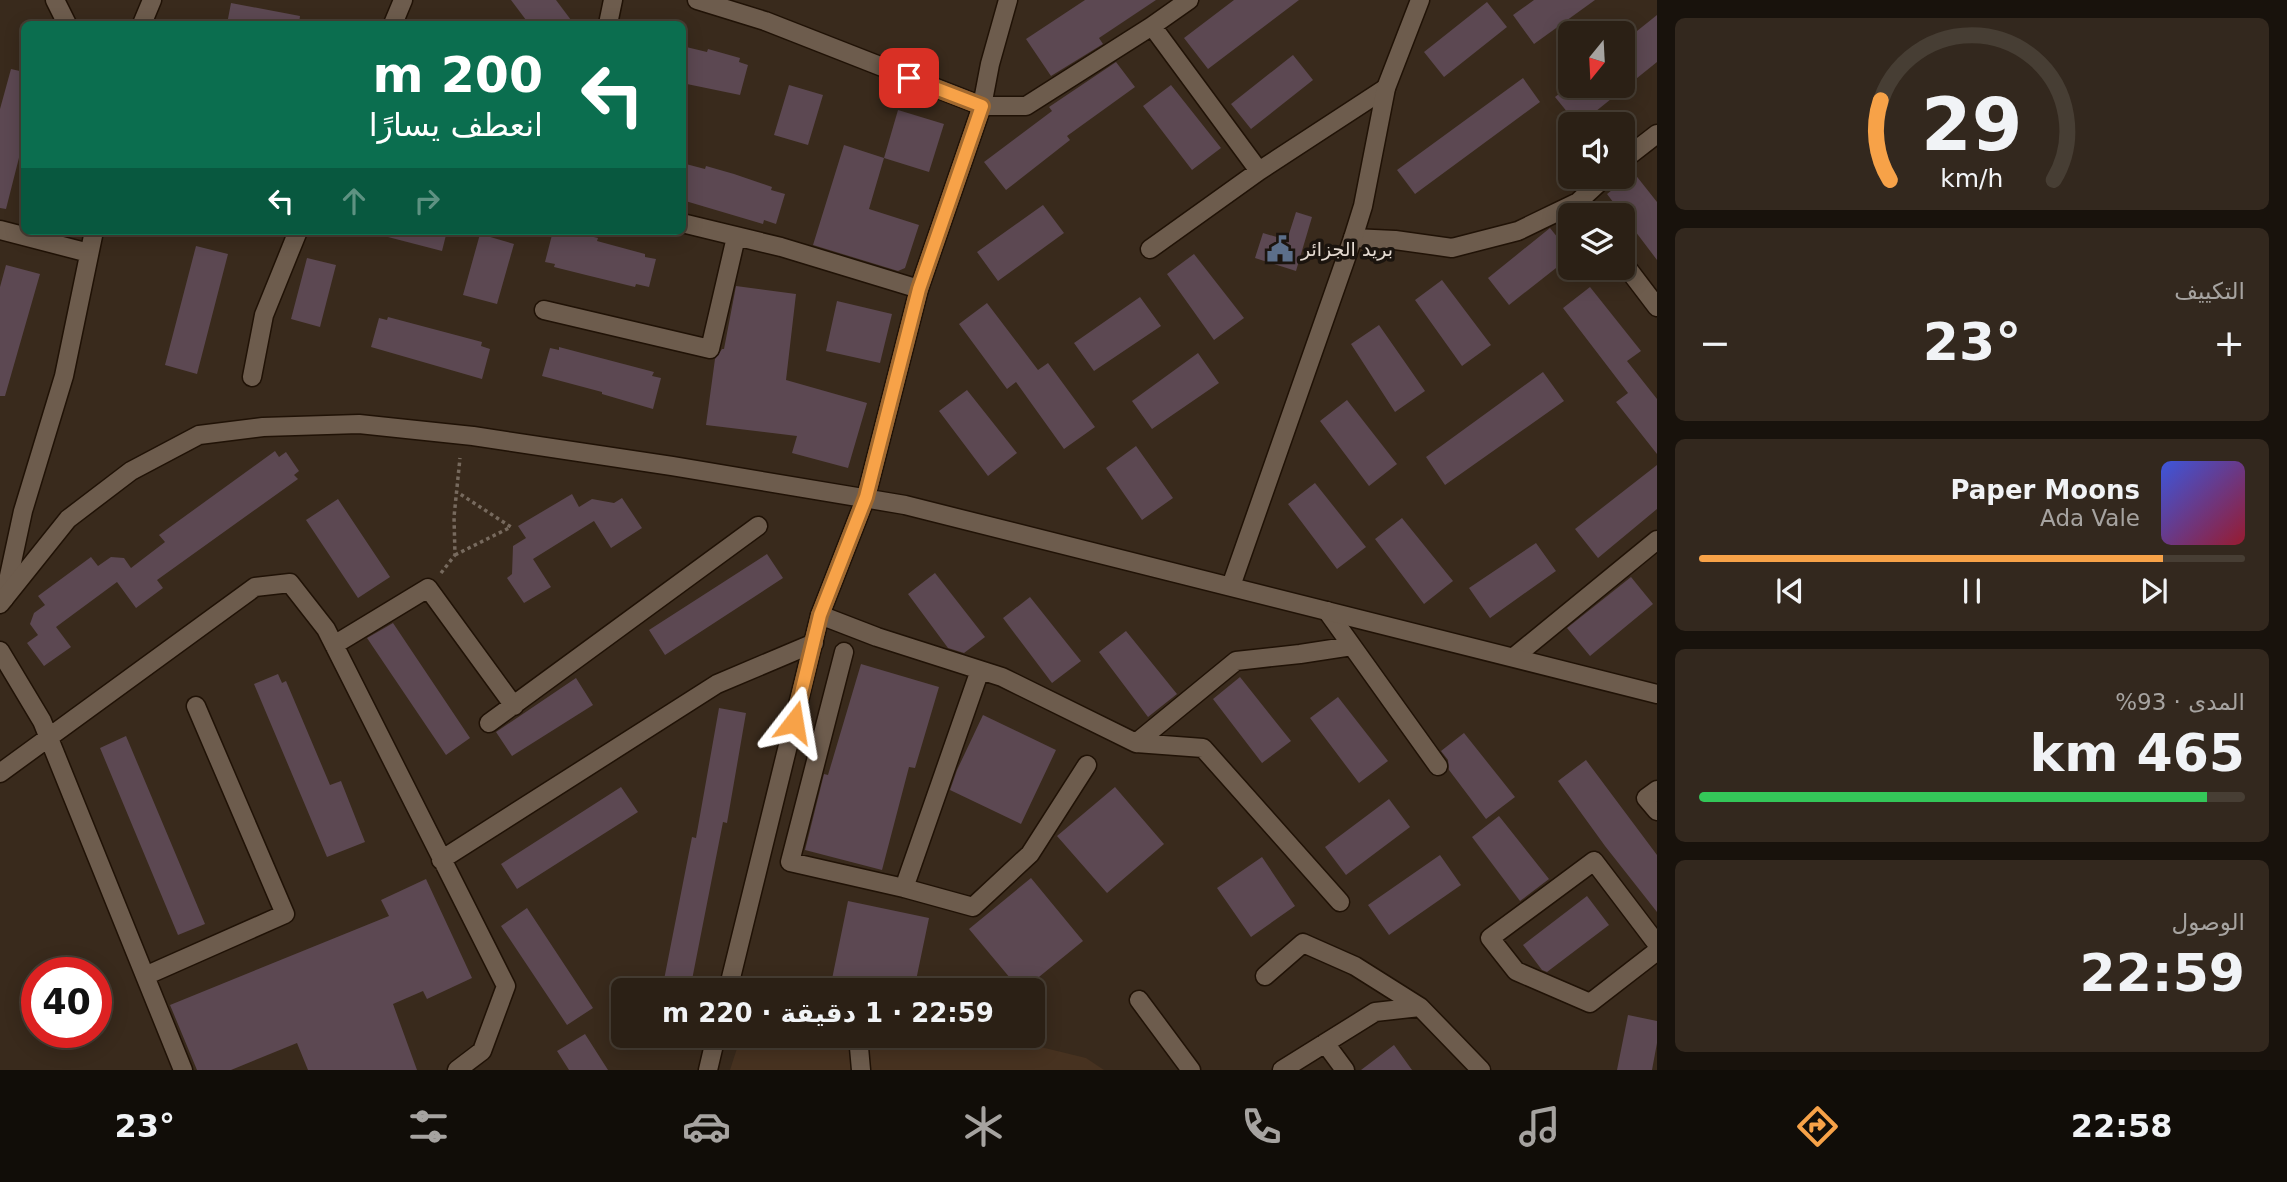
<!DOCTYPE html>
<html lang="ar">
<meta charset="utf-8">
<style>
:root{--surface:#2b2015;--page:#33281e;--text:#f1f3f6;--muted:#a6a3a0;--line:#473e34;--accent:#f7a248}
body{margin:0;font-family:"DejaVu Sans",Vazirmatn,sans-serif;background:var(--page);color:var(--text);direction:rtl;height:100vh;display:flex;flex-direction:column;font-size:26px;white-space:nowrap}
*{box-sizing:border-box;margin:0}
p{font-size:23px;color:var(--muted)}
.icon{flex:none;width:38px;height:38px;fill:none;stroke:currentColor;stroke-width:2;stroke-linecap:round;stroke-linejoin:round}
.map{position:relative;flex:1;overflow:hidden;direction:ltr}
.panel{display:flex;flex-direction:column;gap:18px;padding:18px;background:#18120c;width:630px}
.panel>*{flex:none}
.banner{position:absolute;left:21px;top:21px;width:665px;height:214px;border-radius:10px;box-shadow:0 4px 18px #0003,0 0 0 2px var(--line);direction:rtl;background:#0b6e4f;color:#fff;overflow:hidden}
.needle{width:46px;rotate:198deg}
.buttons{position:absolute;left:1558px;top:21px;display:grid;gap:14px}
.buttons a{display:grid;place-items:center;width:77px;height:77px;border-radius:10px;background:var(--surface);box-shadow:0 4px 18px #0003,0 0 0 2px var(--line);font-size:35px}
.speed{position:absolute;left:21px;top:957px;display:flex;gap:14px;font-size:35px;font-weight:700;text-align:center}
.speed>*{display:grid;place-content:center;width:91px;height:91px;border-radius:50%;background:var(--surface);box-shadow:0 4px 18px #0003,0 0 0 2px var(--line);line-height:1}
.speed .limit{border:10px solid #d22;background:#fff;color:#111}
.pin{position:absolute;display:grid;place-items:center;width:60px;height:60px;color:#fff;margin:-30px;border-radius:14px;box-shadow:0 4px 10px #0006}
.me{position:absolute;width:77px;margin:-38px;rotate:14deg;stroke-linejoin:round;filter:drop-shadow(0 0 5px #0008)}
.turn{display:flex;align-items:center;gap:24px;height:147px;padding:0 28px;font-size:32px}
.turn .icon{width:91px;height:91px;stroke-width:2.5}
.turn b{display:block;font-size:49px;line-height:60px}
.lanes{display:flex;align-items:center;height:66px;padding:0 28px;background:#0003;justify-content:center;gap:35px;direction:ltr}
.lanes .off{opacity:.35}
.big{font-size:52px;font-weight:700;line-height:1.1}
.panel .widget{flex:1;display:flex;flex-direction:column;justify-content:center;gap:10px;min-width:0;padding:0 24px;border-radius:10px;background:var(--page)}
.panel .dial{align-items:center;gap:0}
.dial svg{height:182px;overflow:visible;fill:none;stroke:var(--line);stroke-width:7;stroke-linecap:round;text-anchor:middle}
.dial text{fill:var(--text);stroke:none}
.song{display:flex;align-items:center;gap:21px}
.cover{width:84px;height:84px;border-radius:10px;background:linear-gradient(135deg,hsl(230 70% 55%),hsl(350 70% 35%))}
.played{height:7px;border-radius:4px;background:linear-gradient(90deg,var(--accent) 85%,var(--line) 85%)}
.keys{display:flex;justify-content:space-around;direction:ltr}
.heat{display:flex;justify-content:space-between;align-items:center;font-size:38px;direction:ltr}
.charge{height:10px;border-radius:5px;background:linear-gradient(90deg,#34c759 93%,var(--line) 0)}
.trip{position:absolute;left:611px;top:978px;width:434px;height:70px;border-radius:10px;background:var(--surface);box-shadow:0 4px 18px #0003,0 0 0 2px var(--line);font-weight:700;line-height:70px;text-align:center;direction:rtl}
.dock{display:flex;height:112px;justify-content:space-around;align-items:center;background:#110d08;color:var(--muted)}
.dock .icon{width:49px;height:49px}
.dock .active{color:var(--accent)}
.dock b{font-size:32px;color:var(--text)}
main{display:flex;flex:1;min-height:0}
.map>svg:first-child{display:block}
</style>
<main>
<section class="panel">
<div class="widget dial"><svg viewBox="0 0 100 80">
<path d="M14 69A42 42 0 1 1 86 69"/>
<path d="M14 69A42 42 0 0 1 10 34" stroke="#f7a248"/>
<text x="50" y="56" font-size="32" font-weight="700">29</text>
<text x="50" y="72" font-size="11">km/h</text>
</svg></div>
<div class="widget"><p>التكييف</p>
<div class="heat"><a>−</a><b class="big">23°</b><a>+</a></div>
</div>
<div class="widget">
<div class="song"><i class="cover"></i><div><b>Paper Moons</b><p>Ada Vale</p></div></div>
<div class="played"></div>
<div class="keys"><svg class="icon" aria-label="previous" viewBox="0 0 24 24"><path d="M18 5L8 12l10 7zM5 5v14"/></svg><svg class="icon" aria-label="pause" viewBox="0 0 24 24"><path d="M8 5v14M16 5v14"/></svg><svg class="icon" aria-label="next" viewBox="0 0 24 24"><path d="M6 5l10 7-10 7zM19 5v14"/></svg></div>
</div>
<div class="widget"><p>المدى · 93%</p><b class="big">465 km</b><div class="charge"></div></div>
<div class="widget"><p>الوصول</p><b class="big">22:59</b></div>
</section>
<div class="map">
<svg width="1657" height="1070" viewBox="0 0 1657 1070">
<rect width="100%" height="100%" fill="#392a1c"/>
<path fill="#473220" d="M741 1036H996L1086 1058 1104 1070H730Z"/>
<path fill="#5c4852" d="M511 0H556L574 24H529Z
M1085 0H1156L1099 38 1103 44 1051 76 1026 39Z
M1234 0H1299L1208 69 1184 38Z
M1534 0H1595L1534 44 1513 15Z
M1487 2 1507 27 1444 77 1424 52Z
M231 3 300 16 299 24H227Z
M1657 15V62L1580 124H1577L1555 97 1569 86H1622V43Z
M682 46 707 52 708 49 740 58 739 62 748 65 740 95 682 83Z
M1293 55 1313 80 1251 129 1231 104Z
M1116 62 1135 87 1067 136 1070 140 1006 190 984 162 1052 111 1049 107Z
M11 69 24 72V138L6 209 0 208V109Z
M1523 78 1540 102 1415 194 1397 170Z
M789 85 823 95 808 145 774 135Z
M1171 85 1221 148 1192 170 1143 106Z
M898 110 944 124 929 172 884 158Z
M844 145 884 158 869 209 919 225 905 268 898 271 813 245Z
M682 163 705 169 706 166 734 174 772 187 771 190 785 194 776 224 764 220 763 224 682 200Z
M1634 173 1657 202V260L1607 194Z
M1043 205 1064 233 998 281 977 252Z
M1296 212 1312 217 1296 271 1255 258 1263 233 1287 240Z
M1550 228 1570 253V257L1509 305 1488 278Z
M388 231H447L442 251 388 237Z
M553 231H568L598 238 597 241 645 254V257L656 259 649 287 636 284 635 287 586 275 554 267 555 264 545 262Z
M480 234 514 244 497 304 463 295Z
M196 246 228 254 197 374 165 365Z
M1194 254 1244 318 1214 340 1167 274Z
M307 258 336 265 320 327 291 319Z
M6 265 40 274 5 396H0V287Z
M1442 280 1491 345 1462 366 1415 300Z
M736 286 796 294 786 380 867 403 848 468 792 453 797 436 706 425 715 359 722 349H724Z
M1590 287 1641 351 1627 361 1657 399V454L1616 402 1628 393 1563 308Z
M1140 297 1161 326 1094 371 1074 343Z
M837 301 892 314 880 363 826 351Z
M987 303 1038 370 1048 363 1095 427 1064 449 1016 382 1007 389 959 324Z
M388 317 482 342 481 346 490 349 482 379 371 347 379 318 387 320Z
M1379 325 1425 391 1395 412 1351 344Z
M559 347 654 372 652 376 661 378 653 409 602 394V392L542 376 550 348 559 350Z
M1198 353 1219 383 1152 429 1132 401Z
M1543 372 1564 401 1445 485 1426 457Z
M967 390 1017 453 988 476 939 411Z
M1347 400 1397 464 1369 486 1320 421Z
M1136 446 1173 498 1142 520 1106 468Z
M275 451 279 457 286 452 299 471 294 475 298 479 157 580 163 588 136 608 117 582 56 627 71 647 44 666 27 643 38 635 30 624 34 613 45 605 38 596 91 557 98 566 111 557 124 558 131 568 165 542 159 535Z
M1657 465V509L1598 558 1575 529Z
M1315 483 1366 547 1337 569 1288 504Z
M572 494 579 507 592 499 614 503 622 498 642 528 611 548 594 521 533 559 551 587 524 603 507 578 512 574 513 546 526 538 518 526Z
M338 499 390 577 358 598 306 520Z
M1402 518 1453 581 1424 604 1375 539Z
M1536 543 1556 571 1490 618 1469 588Z
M767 554 783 578 665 655 649 630Z
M935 573 985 637 964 653 948 648 908 594Z
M1631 577 1653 604 1590 656 1567 628Z
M1030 597 1081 661 1052 683 1003 618Z
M393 623 470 738 446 755 367 638Z
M1126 631 1177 694 1148 717 1099 652Z
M861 664 939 687 915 768 909 767 882 870 805 850 824 774 828 775Z
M278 674 282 683 286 681 330 785 341 781 365 842 327 857 254 684Z
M1240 677 1291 741 1262 763 1213 699Z
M576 678 593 705 512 756 496 732Z
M1338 697 1388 761 1359 783 1310 718Z
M719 708 746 713 727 823 723 822 690 990H662L692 837 696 838Z
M983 715 1056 750 1021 824 950 790 957 770Z
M1464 733 1515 797 1486 819 1449 770 1448 760 1441 751Z
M126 736 205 924 178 935 100 748Z
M1586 760 1657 855V912L1605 846 1558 781Z
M621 787 638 812 517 889 501 864Z
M1115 787 1164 844 1107 893 1057 836Z
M1389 799 1410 827 1346 875 1325 847Z
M1499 816 1549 879 1520 901 1472 837Z
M1440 855 1461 885 1389 935 1368 905Z
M1262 857 1295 906 1251 937 1217 888Z
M1031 878 1083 941 1023 990H1020L969 929Z
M426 879 472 978 427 999 423 991 393 1004 417 1070H308L297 1043 231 1070H197L170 1005 389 916 381 900Z
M1587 896 1609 925 1547 972 1542 970 1523 945Z
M848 901 929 918 914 990H887L832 979Z
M527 908 593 1008 567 1025 501 926Z
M1628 1015 1657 1021V1043L1652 1070H1617Z
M585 1034 608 1070H569L557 1051Z
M1394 1045 1412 1070H1361Z"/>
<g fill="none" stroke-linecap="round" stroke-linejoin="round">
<g stroke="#201206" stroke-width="21">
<path id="minor" d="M55 0 67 24
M697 0 765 21 982 106H1026L1152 26 1189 0
M142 24 152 0
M393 24 403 0
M608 24 613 0
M1152 26 1259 171
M1622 161 1657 134
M682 223 781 247 919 289
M0 230 89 253
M1353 238 1395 240 1452 248 1518 231 1578 202 1605 177
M1150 249 1259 171 1386 88
M1622 261 1657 307
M544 310 710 349 736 237
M252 377 264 315 298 231
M4 599 23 511 64 376 94 231
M1327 611 1438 766
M820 615 877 637 1002 677 1136 743 1236 661 1300 654 1352 646
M334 645 428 588 514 706
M0 651 42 721 183 1070
M844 652 790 862 904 888 973 907 1030 854 1087 765
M1514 657 1657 540
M489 723 758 526
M1136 743 1203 748 1340 902
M0 773 255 587 290 583 326 629 506 986 482 1051 457 1070
M1657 790 1646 798 1657 811
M441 860 717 684 814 643
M904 888 980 670
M1657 944 1594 861 1490 938 1516 971 1590 1003 1657 951
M145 976 285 914 196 706
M1265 976 1303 943 1355 966 1420 1007 1481 1070
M729 986 743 990
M1139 1000 1191 1070
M858 1036 861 1070
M1325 1043 1345 1070
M1282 1070 1375 1012 1420 1007"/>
</g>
<g stroke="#201206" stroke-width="21">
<path id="tertiary" d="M1231 586 1353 238 1363 206 1386 88 1420 0
M0 604 68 519 131 471 199 435 263 427 359 424 473 436 672 466 905 505 1657 694
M728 990 820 615 866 497 919 289 982 106 990 64 1008 0
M708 1070 716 1036"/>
</g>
<path stroke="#776a5e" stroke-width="3.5" stroke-dasharray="3.5 3.5" stroke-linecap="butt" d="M455 555 511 527 457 492
M441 573 455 555 454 517 460 458"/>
<use href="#minor" stroke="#6d5c4d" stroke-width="18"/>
<use href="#tertiary" stroke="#6d5c4d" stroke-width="18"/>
</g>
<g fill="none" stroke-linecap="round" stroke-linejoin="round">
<g stroke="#a1692f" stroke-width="18">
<path id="route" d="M794 722 820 615 866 497 919 289 982 106 909 78"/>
</g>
<use href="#route" stroke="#f7a248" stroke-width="12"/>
</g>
<defs>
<g id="civic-bare" transform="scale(2.1)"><path d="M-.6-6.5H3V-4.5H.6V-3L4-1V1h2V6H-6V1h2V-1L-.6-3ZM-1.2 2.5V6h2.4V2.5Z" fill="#5c6f8a" stroke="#1b140e" stroke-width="2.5" paint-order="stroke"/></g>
</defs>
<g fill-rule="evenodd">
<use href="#civic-bare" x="1280" y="249"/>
</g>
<g text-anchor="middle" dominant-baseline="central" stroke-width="7" stroke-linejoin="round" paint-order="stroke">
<g font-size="19" fill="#e5dbd2" stroke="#1b140e" text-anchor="start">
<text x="1301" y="249">بريد الجزائر</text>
</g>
</g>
</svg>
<div class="buttons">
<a><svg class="needle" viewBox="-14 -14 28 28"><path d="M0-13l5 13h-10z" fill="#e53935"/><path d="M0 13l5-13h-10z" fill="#a6a3a0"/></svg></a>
<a><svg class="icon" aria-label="sound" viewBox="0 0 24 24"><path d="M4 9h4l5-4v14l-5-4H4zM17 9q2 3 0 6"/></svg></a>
<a><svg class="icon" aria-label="layers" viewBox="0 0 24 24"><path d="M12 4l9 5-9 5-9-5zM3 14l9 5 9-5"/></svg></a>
</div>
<div class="speed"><div class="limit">40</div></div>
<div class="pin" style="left:909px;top:78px;background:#d93025"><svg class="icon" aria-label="arrive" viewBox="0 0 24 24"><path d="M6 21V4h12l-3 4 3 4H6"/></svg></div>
<svg class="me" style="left:794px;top:722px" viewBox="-20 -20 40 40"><path d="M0-17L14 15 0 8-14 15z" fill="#f7a248" stroke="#fff" stroke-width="4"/></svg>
<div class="trip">22:59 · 1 دقيقة · 220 m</div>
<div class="banner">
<div class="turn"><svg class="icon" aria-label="left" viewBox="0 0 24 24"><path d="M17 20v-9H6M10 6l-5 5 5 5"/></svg><div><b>200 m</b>انعطف يسارًا</div></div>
<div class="lanes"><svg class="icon" aria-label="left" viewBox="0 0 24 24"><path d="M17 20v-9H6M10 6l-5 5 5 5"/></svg><svg class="icon off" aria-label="ahead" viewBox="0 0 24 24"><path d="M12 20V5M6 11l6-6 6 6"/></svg><svg class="icon off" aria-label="right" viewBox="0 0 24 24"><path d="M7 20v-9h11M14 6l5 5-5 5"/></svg></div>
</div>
</div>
</main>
<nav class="dock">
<b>22:58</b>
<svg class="icon active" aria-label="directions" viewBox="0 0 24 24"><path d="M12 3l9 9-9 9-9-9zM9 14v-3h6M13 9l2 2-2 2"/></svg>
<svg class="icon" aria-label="music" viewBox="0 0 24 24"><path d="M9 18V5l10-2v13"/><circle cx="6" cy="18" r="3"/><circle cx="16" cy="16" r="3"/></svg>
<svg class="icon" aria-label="phone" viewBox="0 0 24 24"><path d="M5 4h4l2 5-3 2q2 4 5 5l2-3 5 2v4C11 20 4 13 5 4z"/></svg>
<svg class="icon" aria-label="climate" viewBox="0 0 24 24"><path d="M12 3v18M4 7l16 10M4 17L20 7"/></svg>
<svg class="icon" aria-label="car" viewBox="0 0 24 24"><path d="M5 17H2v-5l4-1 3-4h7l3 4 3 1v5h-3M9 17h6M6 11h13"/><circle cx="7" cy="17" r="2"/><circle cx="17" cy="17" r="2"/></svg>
<svg class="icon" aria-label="filters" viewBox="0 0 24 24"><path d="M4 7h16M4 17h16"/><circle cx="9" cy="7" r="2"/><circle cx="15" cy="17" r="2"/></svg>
<b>23°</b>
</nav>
